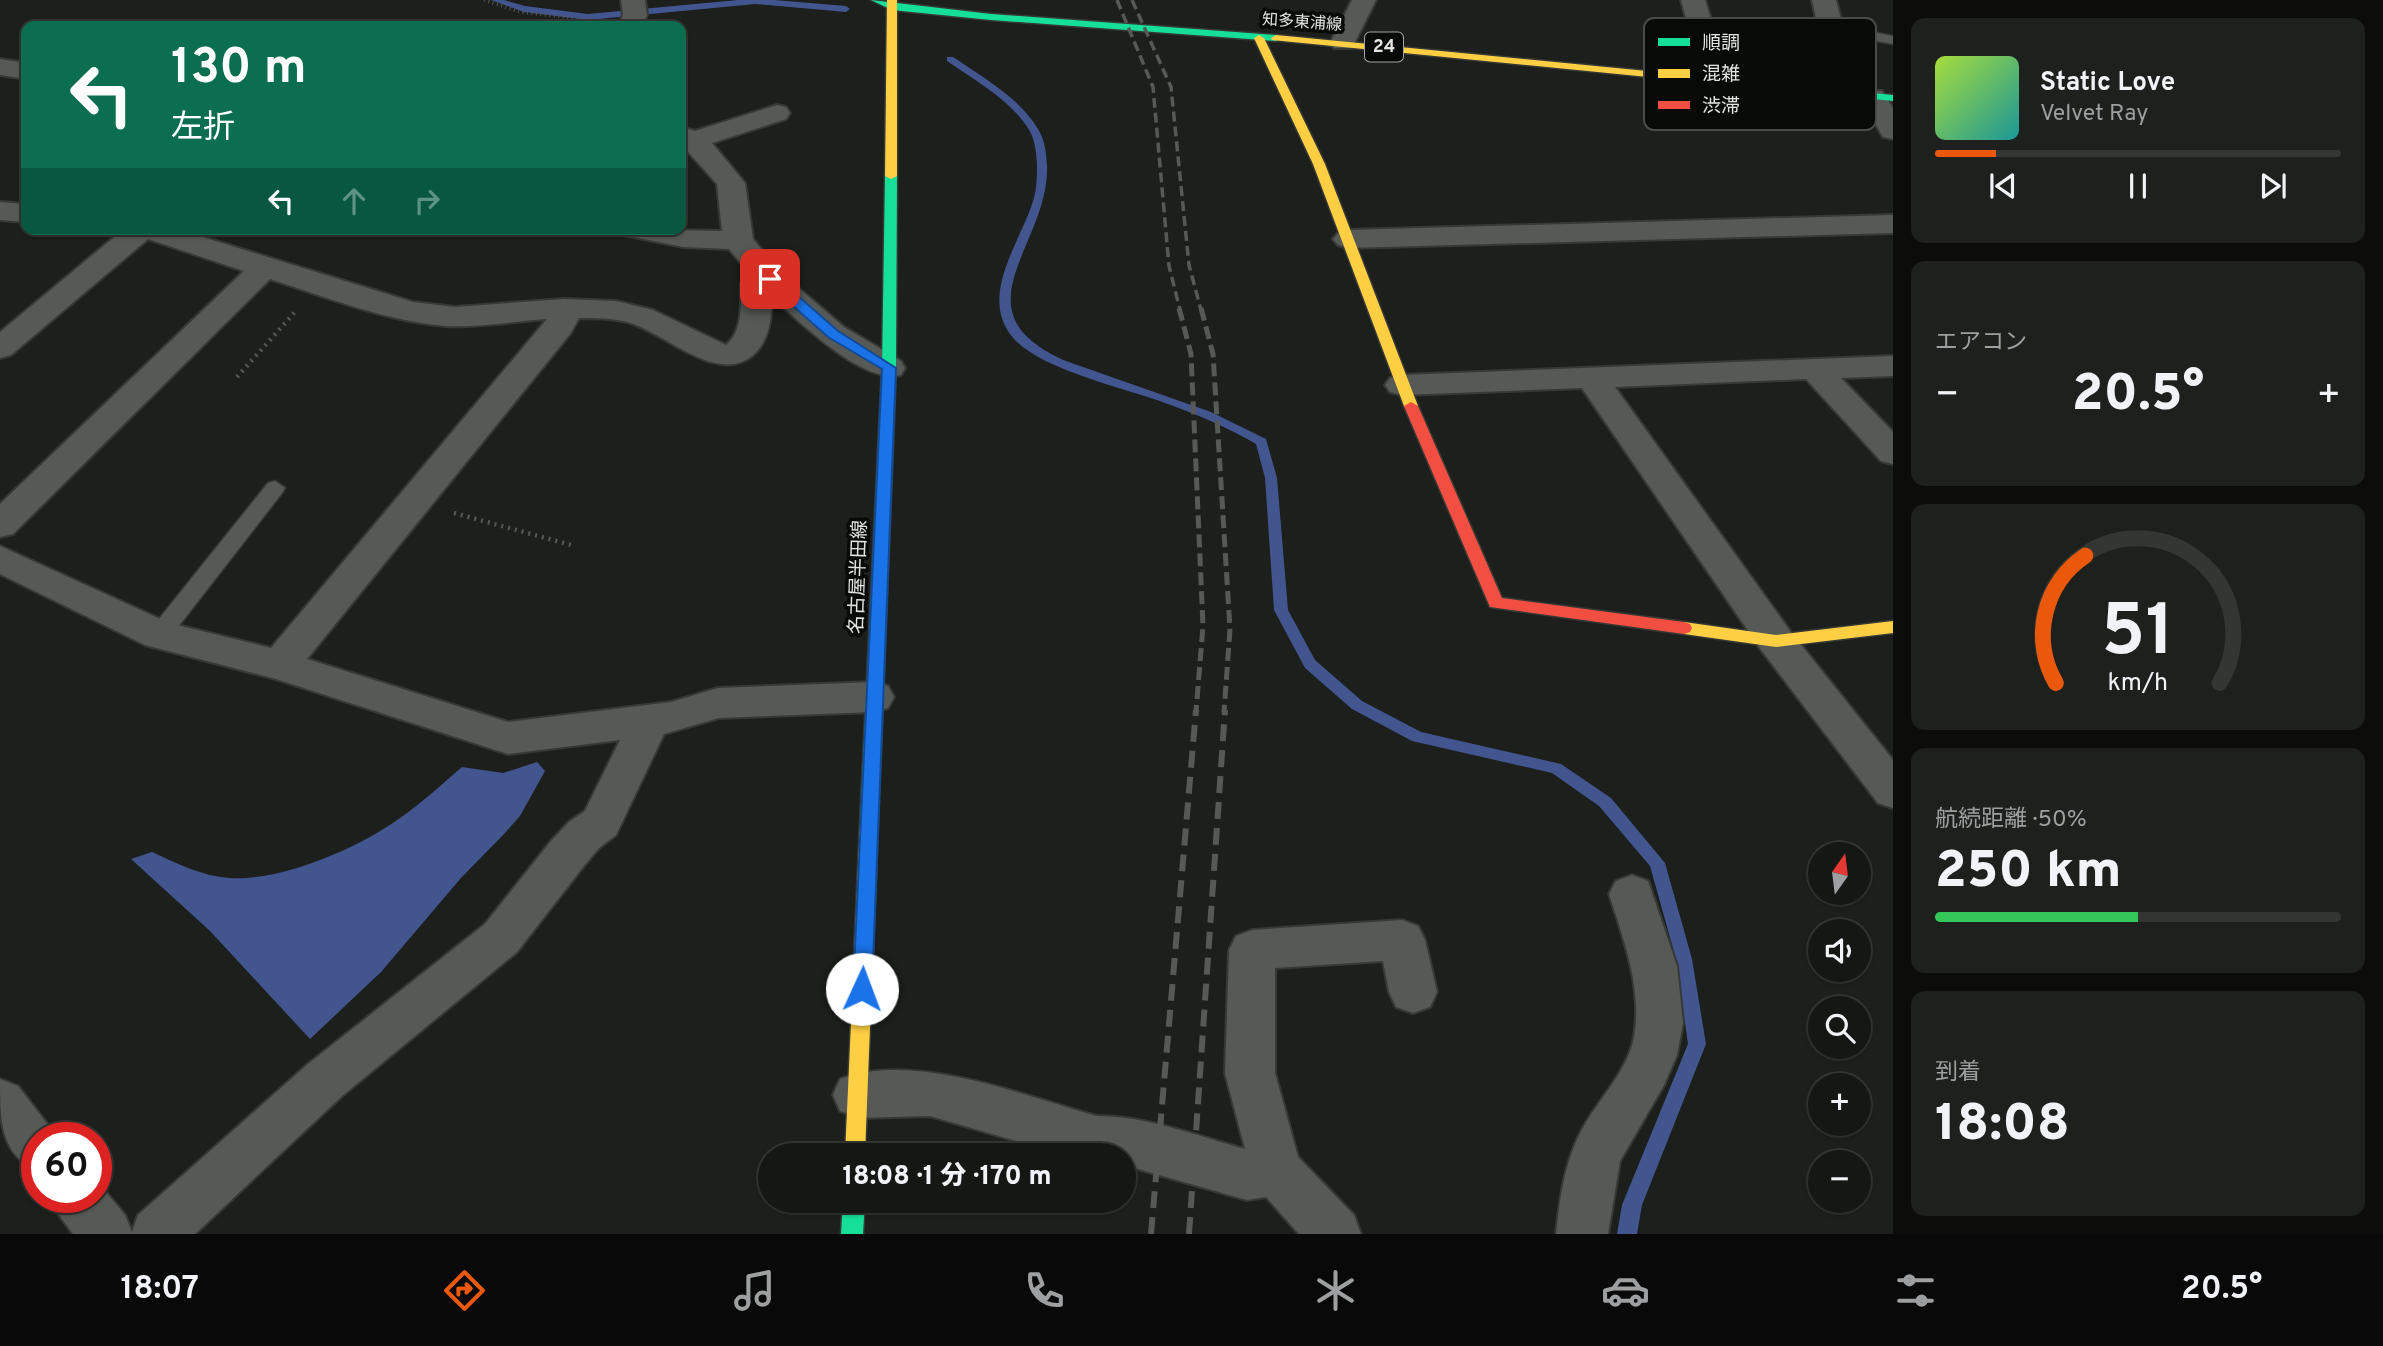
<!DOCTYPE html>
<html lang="ja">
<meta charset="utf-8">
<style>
:root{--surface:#151714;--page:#1e201d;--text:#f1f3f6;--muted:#9d9fa0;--line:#343634;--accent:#ea580c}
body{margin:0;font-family:Overpass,"Noto Sans JP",sans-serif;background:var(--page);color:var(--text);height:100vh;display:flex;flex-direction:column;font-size:26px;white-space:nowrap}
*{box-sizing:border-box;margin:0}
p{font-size:23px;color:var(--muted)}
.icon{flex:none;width:38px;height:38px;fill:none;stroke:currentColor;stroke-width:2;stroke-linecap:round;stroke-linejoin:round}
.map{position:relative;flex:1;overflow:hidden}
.sheet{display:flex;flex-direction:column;gap:18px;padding:18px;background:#0c0d0b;width:490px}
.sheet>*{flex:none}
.top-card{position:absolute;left:21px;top:21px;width:665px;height:214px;border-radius:14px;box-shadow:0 2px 5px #0004,0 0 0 2px var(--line);background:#0b6e4f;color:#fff;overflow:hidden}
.needle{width:46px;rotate:14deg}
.tools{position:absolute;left:1808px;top:842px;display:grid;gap:14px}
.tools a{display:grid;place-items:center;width:63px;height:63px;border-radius:50%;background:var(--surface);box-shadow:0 2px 5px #0004,0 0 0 2px var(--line);font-size:35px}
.speed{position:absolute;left:21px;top:1122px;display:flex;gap:14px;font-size:35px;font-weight:700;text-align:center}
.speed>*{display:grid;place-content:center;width:91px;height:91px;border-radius:50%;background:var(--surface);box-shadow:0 2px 5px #0004,0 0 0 2px var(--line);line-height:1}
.speed .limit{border:10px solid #d22;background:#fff;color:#111}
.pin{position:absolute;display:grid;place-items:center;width:60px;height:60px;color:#fff;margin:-30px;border-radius:14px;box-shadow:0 4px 10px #0006}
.me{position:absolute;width:77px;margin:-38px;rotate:2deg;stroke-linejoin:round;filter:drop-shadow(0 0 5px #0008)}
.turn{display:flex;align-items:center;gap:24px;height:147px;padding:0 35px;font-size:32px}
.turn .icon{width:91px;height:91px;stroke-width:2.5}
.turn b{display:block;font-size:49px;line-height:60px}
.lanes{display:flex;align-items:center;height:66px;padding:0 35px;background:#0003;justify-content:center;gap:35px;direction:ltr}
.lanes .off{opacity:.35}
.big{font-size:52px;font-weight:800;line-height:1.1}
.sheet .widget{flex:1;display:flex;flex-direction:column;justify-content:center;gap:10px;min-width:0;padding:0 24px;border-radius:14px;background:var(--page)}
.sheet .dial{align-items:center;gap:0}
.dial svg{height:182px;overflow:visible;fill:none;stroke:var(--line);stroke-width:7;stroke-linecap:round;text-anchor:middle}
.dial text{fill:var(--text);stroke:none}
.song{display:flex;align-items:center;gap:21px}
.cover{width:84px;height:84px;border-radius:10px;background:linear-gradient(135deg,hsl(80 70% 55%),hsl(180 70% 35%))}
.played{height:7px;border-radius:4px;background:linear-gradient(90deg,var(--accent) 15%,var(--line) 15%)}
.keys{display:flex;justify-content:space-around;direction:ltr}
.heat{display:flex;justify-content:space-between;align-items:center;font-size:38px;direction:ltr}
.charge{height:10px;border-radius:5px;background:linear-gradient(90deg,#34c759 50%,var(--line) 0)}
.trip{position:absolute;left:758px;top:1143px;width:378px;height:70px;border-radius:35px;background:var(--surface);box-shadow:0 2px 5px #0004,0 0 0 2px var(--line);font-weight:800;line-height:70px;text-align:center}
.menu{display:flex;height:112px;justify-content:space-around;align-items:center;background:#080908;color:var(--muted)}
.menu .icon{width:49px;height:49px}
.menu .on{color:var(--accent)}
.menu b{font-size:32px;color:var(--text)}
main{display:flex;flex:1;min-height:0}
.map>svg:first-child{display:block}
</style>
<main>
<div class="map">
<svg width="1893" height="1234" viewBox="0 0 1893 1234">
<rect width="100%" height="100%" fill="#1c1f1b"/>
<path fill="#42558f" d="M537 762 545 771 520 816 504 834 461 878 381 972 310 1039 210 931 131 859 152 852C176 863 202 876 229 878 280 882 359 848 400 818 422 803 442 784 462 767L503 773Z"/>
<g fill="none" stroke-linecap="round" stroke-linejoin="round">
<path fill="#42558f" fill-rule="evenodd" d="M491 0H504L525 6 588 14 738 0H774L846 6 850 9 846 12 755 4 588 20 524 12Z
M947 57H953C982 77 1020 98 1038 129 1045 140 1046 152 1047 165 1050 246 952 311 1066 361L1211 412 1266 439 1277 478 1288 610 1315 660 1362 701 1421 732 1561 764 1611 798 1665 863 1692 959 1706 1044 1642 1205 1637 1234H1617L1622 1205 1688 1044 1676 959 1650 866 1599 806 1552 773 1412 741 1352 709 1305 668 1274 610 1265 478 1256 444C1227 427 1196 414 1165 403 1124 388 1042 370 1014 339 977 297 1020 244 1033 201 1037 189 1037 176 1037 164 1036 151 1035 139 1028 128 1009 99 974 80 947 61Z"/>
<g stroke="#363935" stroke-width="3">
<path id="lane" d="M1830 24 1893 36V44L1825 31 1823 28Z
M275 481 285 488 282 493 167 641H151L148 635 151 629 268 483Z"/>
</g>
<g stroke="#363935" stroke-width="4">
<path id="street" d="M621 0H645L647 15 642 26H618L623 15Z
M1352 0H1376L1352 48H1334L1330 43Z
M1681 0H1705L1715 33 1743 82 1739 88H1721L1717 82 1690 33Z
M1812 0H1836L1854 70 1866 91H1882L1893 108V139L1883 137 1862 101H1846C1825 70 1820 35 1812 0Z
M0 59 26 63V79L0 75Z
M777 105 786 107 790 113 786 119 712 143 745 183 753 239 781 273 844 327 901 361 905 368 901 375C863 385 799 321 772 297 772 318 769 342 752 356 716 385 663 331 627 322 612 318 594 318 579 318L570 334 307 659 508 722 671 702 718 688 874 682 888 686 894 697 888 708 874 712 719 718 664 734 616 835 599 848 583 867 517 952 342 1096 195 1234H73L59 1215 51 1197H96V1180L125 1215 132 1232 138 1215 308 1064 485 924 551 841 569 822 585 811 620 740 508 754 276 679 145 645 0 574V546L169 623 271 648 547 319C514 321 478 328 445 326 386 321 326 297 270 279L13 534 0 537V504L244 271 148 239 11 355 0 358V332L124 229H177L413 302 455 307 564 299 616 301 653 310 726 345C743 331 741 305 741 284L751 275 729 249 683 247 624 235 619 229 722 231 717 184 681 144V127L695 131Z
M0 202 26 204V222L0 220Z
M1893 215V233L1348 248 1338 245 1333 239 1338 233 1348 230Z
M1893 356V376L1841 378 1893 432V464L1881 461 1806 379 1615 387 1790 631 1893 760V808L1878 803 1762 651 1582 388 1402 395 1390 392 1385 385 1390 378 1402 375Z
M1632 875 1648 881 1677 966 1683 1023 1677 1055 1664 1085 1620 1161 1608 1234H1556C1560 1196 1565 1159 1584 1126 1600 1098 1625 1073 1633 1042 1644 993 1624 940 1609 894L1616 881Z
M1402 920 1418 926 1425 940 1437 992 1430 1007 1413 1013 1396 1007 1389 992 1383 961 1275 968V1073L1298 1157 1354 1215 1361 1234H1299L1266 1197 1247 1200 1124 1165V1155H1065L930 1116 858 1118 840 1111 833 1095 840 1079C914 1051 1024 1096 1097 1116 1147 1116 1197 1136 1245 1149L1225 1073 1229 950 1236 936 1252 930Z
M0 1079 18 1086 58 1138H37V1171C0 1153 0 1121 0 1079Z"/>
</g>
<g stroke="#363935" stroke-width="3">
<path id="fast" d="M871 0 991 14 1276 35 1281 38 1276 41 991 20 892 10Z
M1780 84 1893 95V101L1776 89 1775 87Z
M891 173 897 176 896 368 878 824 875 829 869 831 863 829 860 824 882 368 885 176Z
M843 1200H865L863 1234H841Z"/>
</g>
<g stroke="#363935" stroke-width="3">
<path id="slow" d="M887 0H897V176L891 179 885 176Z
M1259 35 1264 38 1325 164 1418 406 1416 409H1406L1404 406 1313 164 1254 38Z
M1276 35 1780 84 1785 87 1780 90 1272 40 1271 38Z
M1893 621V633L1776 647 1684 634 1676 628 1684 622 1776 635Z
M869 817 875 819 878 824 865 1155H845L860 824 863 819Z"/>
</g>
<g stroke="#363935" stroke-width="3">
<path id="jam" d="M1411 402 1418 406 1502 598 1684 622 1690 624 1692 628 1690 632 1684 634 1490 607 1404 406Z"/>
</g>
<path stroke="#575956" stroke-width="3.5" stroke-dasharray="1 3.5" stroke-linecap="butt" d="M484 0 520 12 598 21"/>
<path stroke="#575956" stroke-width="4.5" stroke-dasharray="2 5" stroke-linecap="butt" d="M237 377 295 312
M454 513 575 546"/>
<use href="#lane" fill="#565955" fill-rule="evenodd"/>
<use href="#street" fill="#565955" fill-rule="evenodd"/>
<use href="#fast" fill="#16e098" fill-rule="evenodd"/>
<use href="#slow" fill="#ffcf43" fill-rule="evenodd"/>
<use href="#jam" fill="#f24e42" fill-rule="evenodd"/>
<path stroke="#575956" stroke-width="3.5" stroke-dasharray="10 5" stroke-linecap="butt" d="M1117 0 1153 87 1169 266 1180 310
M1132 0 1171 87 1189 265 1201 310"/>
<path stroke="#575956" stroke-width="5" stroke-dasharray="13 6" stroke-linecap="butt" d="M1179 308 1191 354 1203 626 1196 712
M1201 308 1213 354 1230 629 1224 712"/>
<path stroke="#575956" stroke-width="6" stroke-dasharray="17 9" stroke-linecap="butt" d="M1151 1234 1196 710
M1189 1234 1225 710"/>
</g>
<path fill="#1a73e8" stroke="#114b97" stroke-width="2" d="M766 276H775L838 331 896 368 872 989 869 995 862 998 855 995 853 989 882 369 828 337 766 282Z"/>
<g text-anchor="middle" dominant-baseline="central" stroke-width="7" stroke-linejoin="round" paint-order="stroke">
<g font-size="16" fill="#e1e5e0" stroke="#070a07">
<text transform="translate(1302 23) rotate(4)">知多東浦線</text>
</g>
<rect fill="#070a07" stroke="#a0a39f" stroke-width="2" x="1365" y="32.5" width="38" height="29" rx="5"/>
<g font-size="18" font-weight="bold" fill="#e1e5e0">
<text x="1384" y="47">24</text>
</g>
<g font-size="19" fill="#e1e5e0" stroke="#070a07">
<text transform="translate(859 577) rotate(-88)">名古屋半田線</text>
</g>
</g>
<rect x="1644" y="18" width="232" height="112" rx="10" fill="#070a07" stroke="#484c48" stroke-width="2"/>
<rect x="1658" y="38" width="32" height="8" fill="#16e098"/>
<rect x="1658" y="69" width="32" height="9" fill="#ffcf43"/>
<rect x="1658" y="101" width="32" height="8" fill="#f24e42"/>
<g font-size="19" fill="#e1e5e0">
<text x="1702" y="49">順調</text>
<text x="1702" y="80">混雑</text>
<text x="1702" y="112">渋滞</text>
</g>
</svg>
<div class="tools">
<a><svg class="needle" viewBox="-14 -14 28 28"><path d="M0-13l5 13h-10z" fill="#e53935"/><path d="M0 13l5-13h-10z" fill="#9d9fa0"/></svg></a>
<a><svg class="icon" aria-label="sound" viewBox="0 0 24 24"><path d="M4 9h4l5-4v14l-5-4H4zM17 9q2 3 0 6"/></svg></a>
<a><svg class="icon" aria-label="search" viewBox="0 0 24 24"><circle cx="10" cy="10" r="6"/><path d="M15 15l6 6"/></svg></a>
<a>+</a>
<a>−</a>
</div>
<div class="speed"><div class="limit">60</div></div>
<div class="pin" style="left:770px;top:279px;background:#d93025"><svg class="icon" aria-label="arrive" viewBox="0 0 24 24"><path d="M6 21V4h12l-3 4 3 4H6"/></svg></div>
<svg class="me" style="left:862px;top:989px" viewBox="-20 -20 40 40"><circle r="19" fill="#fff"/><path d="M0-13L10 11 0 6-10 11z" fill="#1a73e8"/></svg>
<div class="trip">18:08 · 1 分 · 170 m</div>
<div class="top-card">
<div class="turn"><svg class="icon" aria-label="left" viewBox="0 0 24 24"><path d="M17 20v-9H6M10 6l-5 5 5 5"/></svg><div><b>130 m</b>左折</div></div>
<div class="lanes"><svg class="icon" aria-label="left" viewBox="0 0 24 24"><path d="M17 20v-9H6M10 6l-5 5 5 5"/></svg><svg class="icon off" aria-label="ahead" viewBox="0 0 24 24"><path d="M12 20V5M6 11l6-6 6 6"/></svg><svg class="icon off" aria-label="right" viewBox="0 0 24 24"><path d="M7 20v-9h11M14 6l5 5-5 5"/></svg></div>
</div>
</div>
<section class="sheet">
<div class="widget">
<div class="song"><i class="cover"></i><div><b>Static Love</b><p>Velvet Ray</p></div></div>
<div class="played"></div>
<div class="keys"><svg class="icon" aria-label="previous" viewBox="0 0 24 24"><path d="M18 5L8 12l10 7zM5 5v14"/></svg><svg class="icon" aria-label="pause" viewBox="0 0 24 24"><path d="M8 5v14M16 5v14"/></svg><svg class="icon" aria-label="next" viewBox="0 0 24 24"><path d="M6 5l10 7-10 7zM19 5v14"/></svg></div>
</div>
<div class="widget"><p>エアコン</p>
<div class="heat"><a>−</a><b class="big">20.5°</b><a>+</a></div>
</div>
<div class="widget dial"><svg viewBox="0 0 100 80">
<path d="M14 69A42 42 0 1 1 86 69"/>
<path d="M14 69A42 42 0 0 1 27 13" stroke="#ea580c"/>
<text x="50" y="56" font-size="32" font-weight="700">51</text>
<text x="50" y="72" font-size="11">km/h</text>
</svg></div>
<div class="widget"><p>航続距離 · 50%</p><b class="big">250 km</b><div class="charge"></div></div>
<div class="widget"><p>到着</p><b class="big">18:08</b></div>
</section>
</main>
<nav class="menu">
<b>18:07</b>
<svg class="icon on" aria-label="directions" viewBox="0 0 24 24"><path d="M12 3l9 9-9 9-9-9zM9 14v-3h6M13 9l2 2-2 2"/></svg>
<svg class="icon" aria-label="music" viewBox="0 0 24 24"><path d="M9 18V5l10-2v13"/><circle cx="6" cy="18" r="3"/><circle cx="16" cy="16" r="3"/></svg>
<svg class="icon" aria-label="phone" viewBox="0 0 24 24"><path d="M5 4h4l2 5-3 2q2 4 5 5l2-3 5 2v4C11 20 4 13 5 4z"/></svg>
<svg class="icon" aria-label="climate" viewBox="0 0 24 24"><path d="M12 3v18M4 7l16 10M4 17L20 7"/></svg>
<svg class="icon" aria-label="car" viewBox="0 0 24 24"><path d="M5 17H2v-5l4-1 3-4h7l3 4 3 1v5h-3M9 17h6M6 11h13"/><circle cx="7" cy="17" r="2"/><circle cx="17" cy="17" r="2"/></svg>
<svg class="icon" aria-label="filters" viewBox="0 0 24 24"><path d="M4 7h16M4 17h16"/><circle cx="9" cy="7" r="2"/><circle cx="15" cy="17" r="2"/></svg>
<b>20.5°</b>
</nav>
